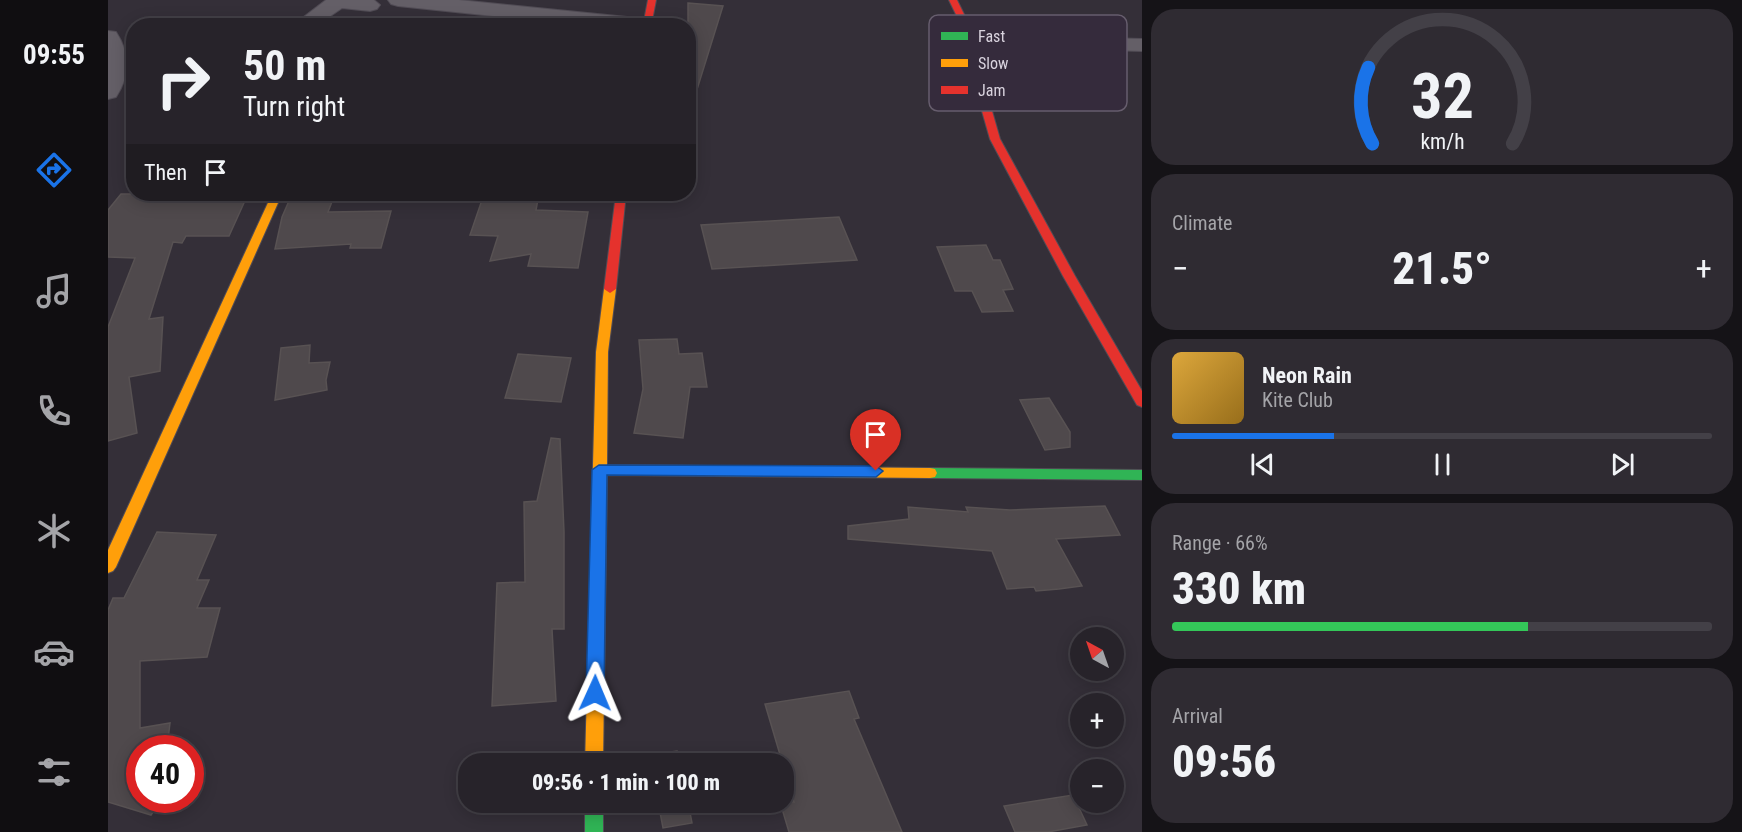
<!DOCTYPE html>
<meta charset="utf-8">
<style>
:root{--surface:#27232a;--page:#2f2b32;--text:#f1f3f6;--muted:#a4a4a8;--line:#434047;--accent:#1a73e8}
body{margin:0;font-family:"Roboto Condensed",sans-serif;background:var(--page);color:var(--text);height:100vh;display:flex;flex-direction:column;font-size:22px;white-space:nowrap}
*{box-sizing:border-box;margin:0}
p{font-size:20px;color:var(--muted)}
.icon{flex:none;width:33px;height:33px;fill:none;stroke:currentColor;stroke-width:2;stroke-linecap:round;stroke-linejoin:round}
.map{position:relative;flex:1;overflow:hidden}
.drawer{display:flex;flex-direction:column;gap:9px;padding:9px;background:#151317;width:600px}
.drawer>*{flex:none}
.guide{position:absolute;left:18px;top:18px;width:570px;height:183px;border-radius:24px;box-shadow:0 3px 15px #0003,0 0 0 2px var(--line);background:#27232a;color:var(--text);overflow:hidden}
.needle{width:39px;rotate:320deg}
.buttons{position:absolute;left:962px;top:627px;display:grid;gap:12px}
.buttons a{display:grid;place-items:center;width:54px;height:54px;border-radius:50%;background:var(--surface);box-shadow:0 3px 15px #0003,0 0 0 2px var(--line);font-size:30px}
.speed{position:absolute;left:18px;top:735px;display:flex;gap:12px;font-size:30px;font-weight:700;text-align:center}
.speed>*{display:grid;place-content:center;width:78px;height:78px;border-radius:50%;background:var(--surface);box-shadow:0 3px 15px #0003,0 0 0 2px var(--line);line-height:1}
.speed .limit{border:9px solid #d22;background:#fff;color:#111}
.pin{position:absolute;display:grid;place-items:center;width:51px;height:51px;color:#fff;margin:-62px -26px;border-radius:50% 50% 50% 0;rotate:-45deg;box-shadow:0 0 6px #0007}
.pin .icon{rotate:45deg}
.me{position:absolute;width:66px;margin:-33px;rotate:1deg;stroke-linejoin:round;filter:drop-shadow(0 0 4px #0008)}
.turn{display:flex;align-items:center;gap:21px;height:126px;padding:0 18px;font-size:27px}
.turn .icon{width:78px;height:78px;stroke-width:2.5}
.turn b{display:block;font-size:42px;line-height:51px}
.then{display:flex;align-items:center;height:57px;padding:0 18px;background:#0003;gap:12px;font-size:22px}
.big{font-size:45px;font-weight:800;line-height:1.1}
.drawer .widget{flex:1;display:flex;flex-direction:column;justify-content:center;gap:9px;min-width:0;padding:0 21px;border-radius:24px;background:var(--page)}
.drawer .dial{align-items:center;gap:0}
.dial svg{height:156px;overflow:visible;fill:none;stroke:var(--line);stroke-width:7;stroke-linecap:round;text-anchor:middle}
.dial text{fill:var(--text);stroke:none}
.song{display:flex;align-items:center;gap:18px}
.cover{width:72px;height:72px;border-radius:9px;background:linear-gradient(135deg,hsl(40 70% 55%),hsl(40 70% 35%))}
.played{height:6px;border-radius:3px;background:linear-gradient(90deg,var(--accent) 30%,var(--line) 30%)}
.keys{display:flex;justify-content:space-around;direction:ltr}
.heat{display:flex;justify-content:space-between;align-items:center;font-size:33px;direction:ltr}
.charge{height:9px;border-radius:4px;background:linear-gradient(90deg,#34c759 66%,var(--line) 0)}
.trip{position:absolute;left:350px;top:753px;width:336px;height:60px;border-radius:24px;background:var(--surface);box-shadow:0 3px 15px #0003,0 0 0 2px var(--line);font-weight:800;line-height:60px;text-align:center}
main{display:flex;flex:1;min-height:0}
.menu{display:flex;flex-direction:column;width:108px;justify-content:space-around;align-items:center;background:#100e11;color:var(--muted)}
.menu .icon{width:42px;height:42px}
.menu .current{color:var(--accent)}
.menu b{font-size:27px;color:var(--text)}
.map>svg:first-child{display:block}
</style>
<main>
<nav class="menu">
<b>09:55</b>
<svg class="icon current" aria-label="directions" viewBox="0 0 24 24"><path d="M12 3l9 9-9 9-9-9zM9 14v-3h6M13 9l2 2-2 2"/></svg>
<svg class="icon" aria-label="music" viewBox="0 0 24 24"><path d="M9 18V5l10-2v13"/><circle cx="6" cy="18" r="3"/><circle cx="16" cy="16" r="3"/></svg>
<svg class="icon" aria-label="phone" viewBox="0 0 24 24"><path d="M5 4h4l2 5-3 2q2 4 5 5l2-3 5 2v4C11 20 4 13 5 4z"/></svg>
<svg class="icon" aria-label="climate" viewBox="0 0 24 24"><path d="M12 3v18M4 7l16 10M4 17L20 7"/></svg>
<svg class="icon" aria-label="car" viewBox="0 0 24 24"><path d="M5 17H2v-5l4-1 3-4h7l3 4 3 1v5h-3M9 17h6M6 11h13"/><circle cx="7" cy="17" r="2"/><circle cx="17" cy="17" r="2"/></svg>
<svg class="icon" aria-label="filters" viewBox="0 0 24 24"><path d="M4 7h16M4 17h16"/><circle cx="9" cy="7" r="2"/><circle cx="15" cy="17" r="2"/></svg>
</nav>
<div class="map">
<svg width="1034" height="832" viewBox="0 0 1034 832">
<rect width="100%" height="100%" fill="#342f38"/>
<path fill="#4f494c" stroke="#585253" stroke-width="1.5" d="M580 3 615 6 587 96 580 95Z
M13 194H140L121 236H78L74 243 65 242 41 319 55 317 52 371 21 377 29 433 0 441V327L27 258 0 257V210Z
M184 194H227L220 212 283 211 273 248H242L243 244 167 249 174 217Z
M376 194H431L428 210 480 212 470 268 420 266 423 254 382 261 390 236 362 235Z
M731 217 749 260 604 269 593 225Z
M878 245 885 260H892L905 289 895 290 905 311 874 312 864 291H847L829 247Z
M569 339 571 354 594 353 599 387H582L575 438 526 433 535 389 531 340Z
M202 345 201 363 222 362 218 380 219 390 167 400 173 348Z
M410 354 463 358 453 402 397 398Z
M941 398 962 432V447L937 450 912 400Z
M443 438 452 439 456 532V629H444L448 701 384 706 389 583 417 582 416 502 429 501Z
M997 506 1012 535 948 539 974 586 951 589 928 591 926 587 899 589 884 551 740 539V526L801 519 800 507 860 512 858 507 902 510Z
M49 532 108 535 89 580H101L89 608H112L99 657 32 661V728L62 723 59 748H32V800H53L43 815 0 802V610L5 598H16Z
M741 691 751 718 746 719 794 832H681L672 802H686L657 704Z
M569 751 572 764H543L542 755Z
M965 795 979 825 940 832H907L896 806Z
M550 802H580L584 823 555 828Z"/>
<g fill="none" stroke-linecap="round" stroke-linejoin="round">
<g stroke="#514c55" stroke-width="2">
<path id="street" d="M218 0H266L272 5 269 9 262 11 234 8 208 26H184Z
M280 0H351L539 19 546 21 549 25 482 26 290 6 283 4Z
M0 31 8 32C22 53 22 76 8 97L0 99Z
M865 35 1034 39V51L857 46 854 41 857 36Z"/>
</g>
<g stroke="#514c55" stroke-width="2">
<path id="fast" d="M822 468 1034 470V480L822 478 817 477 815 473 817 469Z
M477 802H495V832H477Z"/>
</g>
<g stroke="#514c55" stroke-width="2">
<path id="slow" d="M164 194H174L8 567 5 571 0 573V550Z
M502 285 508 289 500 352 499 465 822 468 827 469 829 473 827 477 822 478 499 475 495 764H477L488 352 496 289Z"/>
</g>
<g stroke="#514c55" stroke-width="2">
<path id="jam" d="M540 0H548L543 26H535Z
M841 0H849L869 41 874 76 892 139 967 276 1034 391V407L1029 405 955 276 882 139 864 76 861 41Z
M508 194H518L508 289 502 293 496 289Z"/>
</g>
<use href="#street" fill="#645f67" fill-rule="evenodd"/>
<use href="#fast" fill="#30b455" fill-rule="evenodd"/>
<use href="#slow" fill="#ff9f0a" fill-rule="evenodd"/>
<use href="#jam" fill="#e5322d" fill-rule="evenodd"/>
</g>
<path fill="#1a73e8" stroke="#114b97" stroke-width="1.5" d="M491 465 768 466 775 471 768 477 499 475 496 693 493 698 487 701 481 698 478 693 484 470Z"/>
<rect x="821" y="15" width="198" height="96" rx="9" fill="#352b3c" stroke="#665d6d" stroke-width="1.5"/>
<rect x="833" y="32" width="27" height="8" fill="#30b455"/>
<rect x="833" y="59" width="27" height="8" fill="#ff9f0a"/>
<rect x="833" y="86" width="27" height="8" fill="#e5322d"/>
<g font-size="16" fill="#d9d3de">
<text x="870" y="42">Fast</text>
<text x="870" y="69">Slow</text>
<text x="870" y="96">Jam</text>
</g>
</svg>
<div class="buttons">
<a><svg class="needle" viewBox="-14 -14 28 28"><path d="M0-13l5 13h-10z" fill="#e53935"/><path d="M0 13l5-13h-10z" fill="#a4a4a8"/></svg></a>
<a>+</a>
<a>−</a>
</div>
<div class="speed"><div class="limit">40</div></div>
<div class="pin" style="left:768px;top:471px;background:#d93025"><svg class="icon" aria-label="arrive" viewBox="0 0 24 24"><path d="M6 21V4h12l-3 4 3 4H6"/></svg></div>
<svg class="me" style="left:487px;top:693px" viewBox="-20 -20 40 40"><path d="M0-17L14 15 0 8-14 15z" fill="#1a73e8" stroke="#fff" stroke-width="4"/></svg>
<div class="trip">09:56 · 1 min · 100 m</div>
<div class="guide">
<div class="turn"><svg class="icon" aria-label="right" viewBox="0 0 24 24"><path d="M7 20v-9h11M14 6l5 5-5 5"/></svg><div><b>50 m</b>Turn right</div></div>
<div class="then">Then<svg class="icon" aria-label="arrive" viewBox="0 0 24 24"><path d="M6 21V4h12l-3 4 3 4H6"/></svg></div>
</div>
</div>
<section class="drawer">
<div class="widget dial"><svg viewBox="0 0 100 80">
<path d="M14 69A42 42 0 1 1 86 69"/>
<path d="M14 69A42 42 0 0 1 12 30" stroke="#1a73e8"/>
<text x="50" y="56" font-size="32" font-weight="700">32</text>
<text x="50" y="72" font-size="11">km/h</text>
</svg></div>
<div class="widget"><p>Climate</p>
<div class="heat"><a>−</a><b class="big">21.5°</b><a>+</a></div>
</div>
<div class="widget">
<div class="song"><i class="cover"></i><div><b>Neon Rain</b><p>Kite Club</p></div></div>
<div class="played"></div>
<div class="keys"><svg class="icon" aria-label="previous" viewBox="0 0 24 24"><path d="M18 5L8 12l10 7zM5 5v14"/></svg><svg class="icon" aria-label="pause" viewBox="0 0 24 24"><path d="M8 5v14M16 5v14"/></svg><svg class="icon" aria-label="next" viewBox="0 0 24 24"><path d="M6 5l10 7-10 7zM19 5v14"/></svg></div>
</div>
<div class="widget"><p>Range · 66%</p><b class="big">330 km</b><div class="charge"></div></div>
<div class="widget"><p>Arrival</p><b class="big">09:56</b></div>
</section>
</main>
